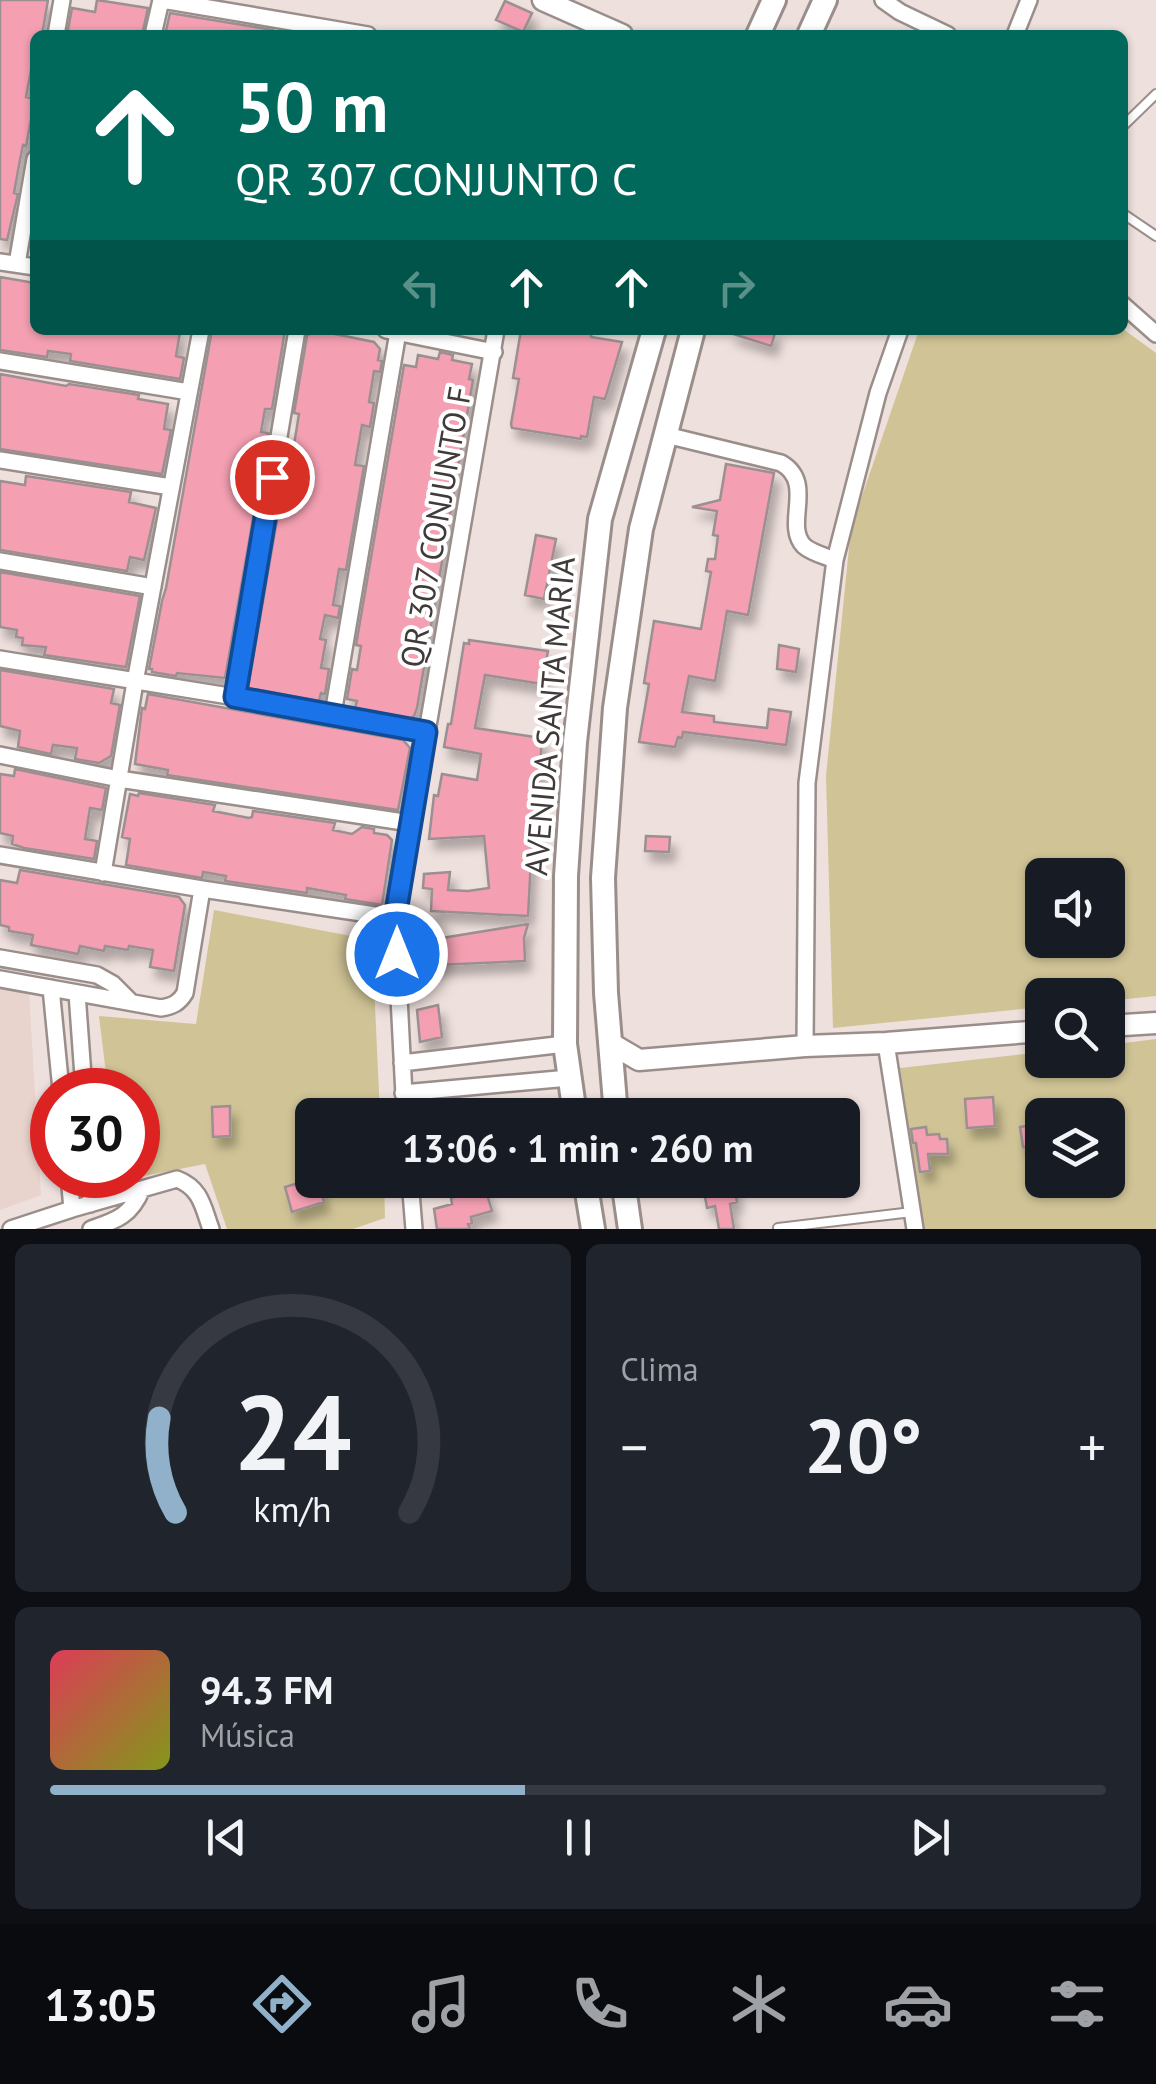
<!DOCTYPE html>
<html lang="pt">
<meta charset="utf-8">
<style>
:root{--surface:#171b24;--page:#20242c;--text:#f1f3f6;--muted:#9ea1a6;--line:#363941;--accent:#91b1ca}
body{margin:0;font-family:"PT Sans",sans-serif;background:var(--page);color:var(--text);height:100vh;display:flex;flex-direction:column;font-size:38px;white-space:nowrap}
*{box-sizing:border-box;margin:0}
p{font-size:32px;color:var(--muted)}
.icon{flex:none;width:55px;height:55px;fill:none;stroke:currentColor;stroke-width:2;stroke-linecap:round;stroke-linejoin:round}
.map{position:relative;height:1229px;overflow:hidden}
.details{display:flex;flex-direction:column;gap:15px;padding:15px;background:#0d0f14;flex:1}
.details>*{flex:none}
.guide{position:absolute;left:30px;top:30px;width:1098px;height:305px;border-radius:15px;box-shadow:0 2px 8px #0004;background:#00695c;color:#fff;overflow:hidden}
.controls{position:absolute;left:1025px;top:858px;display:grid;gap:20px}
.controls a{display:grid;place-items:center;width:100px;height:100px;border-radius:15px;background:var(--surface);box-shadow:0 2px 8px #0004;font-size:50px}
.speed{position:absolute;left:30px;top:1068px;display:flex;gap:20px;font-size:50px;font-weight:700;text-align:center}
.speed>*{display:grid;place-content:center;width:130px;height:130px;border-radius:50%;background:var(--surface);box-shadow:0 2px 8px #0004;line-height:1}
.speed .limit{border:15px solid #d22;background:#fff;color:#111}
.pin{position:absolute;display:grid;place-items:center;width:85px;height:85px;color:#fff;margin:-42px;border:5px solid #fff;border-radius:50%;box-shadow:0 2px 10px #0007}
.me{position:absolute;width:110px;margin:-55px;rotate:0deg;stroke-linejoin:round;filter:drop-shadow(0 0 8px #0008)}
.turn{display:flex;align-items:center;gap:35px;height:210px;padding:0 40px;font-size:45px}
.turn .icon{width:130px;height:130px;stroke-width:2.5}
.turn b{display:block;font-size:70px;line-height:85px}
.lanes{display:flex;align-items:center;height:95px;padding:0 40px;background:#0003;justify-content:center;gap:50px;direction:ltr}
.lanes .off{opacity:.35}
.big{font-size:75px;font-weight:800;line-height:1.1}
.details .tile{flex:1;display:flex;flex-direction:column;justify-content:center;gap:15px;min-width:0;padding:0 35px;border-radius:15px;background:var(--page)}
.details .dial{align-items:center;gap:0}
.dial svg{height:260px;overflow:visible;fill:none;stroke:var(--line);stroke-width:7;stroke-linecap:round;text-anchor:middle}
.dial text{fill:var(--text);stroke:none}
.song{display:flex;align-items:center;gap:30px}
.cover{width:120px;height:120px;border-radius:15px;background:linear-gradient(135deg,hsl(350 70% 55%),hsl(70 70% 35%))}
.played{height:10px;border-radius:5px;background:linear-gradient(90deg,var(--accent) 45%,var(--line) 45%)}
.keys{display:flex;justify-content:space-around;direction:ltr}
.heat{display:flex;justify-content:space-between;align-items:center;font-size:55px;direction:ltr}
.details .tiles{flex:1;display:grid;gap:15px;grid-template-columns:1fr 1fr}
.tile:last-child{grid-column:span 2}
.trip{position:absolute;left:295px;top:1098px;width:565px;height:100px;border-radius:15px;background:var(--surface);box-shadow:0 2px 8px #0004;font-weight:800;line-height:100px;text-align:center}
.dock{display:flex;height:160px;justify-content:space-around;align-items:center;background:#090b0e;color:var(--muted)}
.dock .icon{width:70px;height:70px}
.dock .current{color:var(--accent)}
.dock b{font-size:45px;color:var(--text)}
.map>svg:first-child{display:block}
</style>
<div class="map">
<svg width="1156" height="1229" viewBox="0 0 1156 1229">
<defs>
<filter id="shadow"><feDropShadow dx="5.5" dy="10" stdDeviation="5" flood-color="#0004"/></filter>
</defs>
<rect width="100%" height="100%" fill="#eee0dd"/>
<path fill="#e9d3cd" d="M0 987 29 992 41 1195 0 1210Z"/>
<path fill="#d0c496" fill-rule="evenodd" d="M1123 329 1156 353V996L1108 1001V995H1042V1007L833 1028 826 776 851 528 919 330ZM1042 875H1108V940H1042Z
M214 910 372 940 380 1115H312V1180H384L385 1218 353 1229H227L205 1164 119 1181V1175H138V1090H108L99 1016 196 1024Z
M1156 1039V1229H924L900 1068 1042 1052V1060H1108V1045ZM1042 1115H1108V1180H1042Z"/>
<path fill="#f4a0b2" stroke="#9c8f92" stroke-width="2.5" filter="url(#shadow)" d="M0 0H48L42 35H35V65H32L26 97 35 99 26 146 23 145 19 165 14 193 18 194 7 240 0 239Z
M97 0 148 8 142 35H67L72 8 95 12Z
M505 1 532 13 523 32 496 20Z
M170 13 273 30 272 35H165Z
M0 277 35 283V330H178L180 332 176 356 184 358 180 379 70 361 71 354 48 351 47 357 0 350Z
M212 330H285L272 409H265L261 432 268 433 225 678 177 673 176 676 152 672V669H149L162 601 166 588Z
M315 330 374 342 380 349 378 360 382 361 380 372 374 371 369 402 374 403 370 427 362 425 355 465 364 466 346 570 339 569 333 605 340 606 338 618 325 615 320 639 326 640 321 668 329 669 325 694 321 693 319 701 248 688 287 462 291 463 299 414 294 413 307 336Z
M521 330H592L591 337 622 342 605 399 594 397 587 437 581 436V439L512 428 511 424 519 379 513 378Z
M731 330H776L771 346 730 333Z
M440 352 453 355 452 360 472 364 469 379 473 380 417 708 414 716 410 719 355 708 357 701 347 699 352 669 357 670 361 646 356 645 404 365 416 367 418 355 438 359Z
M0 374 66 386 69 384 139 395 138 399 168 404 164 429 171 430 162 474 0 449Z
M726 464 774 473 748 615 727 611 715 681 689 676 682 712 714 716V722L767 728 769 709 791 712 786 745 683 732 682 738 678 737 675 747 639 742 649 684 644 683 654 621 701 629 711 572 706 571 708 559H715L718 536 713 535 717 511 692 507 720 500Z
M26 476 131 492 129 502 156 508 144 560 130 557 127 571 0 550V481L25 485Z
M536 535 556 539 544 599 525 595Z
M0 572 140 596 126 667 44 655 46 647 22 645 23 638 16 637 17 630 0 627Z
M469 640 548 651 542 684 485 675 475 728 542 738 537 812H534L529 842 532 841 528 916 431 911 432 889 423 888 424 874 450 872 448 890 468 891 489 888 484 836 429 839 434 795 438 796 442 774 477 780 481 754 444 747 448 724H451L464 643 469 644Z
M779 645 799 649 796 672 777 669Z
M0 670 114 689 111 703 120 705 111 756 99 763 75 759 77 748 53 745 51 754 18 747 20 731 0 726Z
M148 694 403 740 410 748 398 810 167 775 168 770 135 764 142 708 145 709Z
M15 769 106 788 102 810 90 808 85 839 97 841 94 859 24 848 12 844 13 836 0 833V774L14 776Z
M139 793 215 805 213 811 249 818 252 817 253 811 335 823 333 830 352 834 362 827 374 829V833L387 835 392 840 382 905 345 899 346 895 307 888V893L225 881 226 876 203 872 202 878 126 865 130 839 122 837 130 794 138 796Z
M646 836 670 837 669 852 645 851Z
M20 870 179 897 185 905 174 971 150 967 153 950 129 946 128 950 105 946 104 951 80 946 78 954 31 945 33 935 9 931V927L0 925V880L17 883Z
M528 924 524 938 525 961 413 966 411 943Z
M438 1005 442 1037 420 1042 417 1010Z
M993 1097 995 1126 967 1128 965 1099Z
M684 1102 686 1115H647L646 1106Z
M230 1106V1136L213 1137 212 1107Z
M1038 1124 1041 1145 1023 1147 1020 1127Z
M926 1127 927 1135 939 1134 940 1139H947L948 1154H928L930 1171 920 1172 916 1143H913L911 1129Z
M308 1180H317L324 1202 292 1212 285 1187Z
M702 1180H733L737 1202 730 1204 734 1229H719L715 1206 707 1208Z
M485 1188 492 1211 471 1217 472 1223 468 1224 470 1229H437L434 1209 452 1204 451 1198Z"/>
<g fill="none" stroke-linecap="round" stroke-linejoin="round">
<g stroke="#9a8e8b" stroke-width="12">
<path id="service" d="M1122 127 1156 94
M1122 213 1156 236
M778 1228 912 1212"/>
</g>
<g stroke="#9a8e8b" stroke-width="20">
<path id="minor" d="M162 0 368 35
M883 0 900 12 948 35
M56 35 62 0
M153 35 161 0
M1015 35 1029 0
M0 262 35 267
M17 264 35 159
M1122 304 1156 334
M386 330 494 352
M0 361 189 392
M666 435 781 463C816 483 783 524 804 546 812 553 825 556 835 560
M0 460 171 487
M0 561 153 587
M0 659 235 697 426 733
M235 697 297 330
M333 714 398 332
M0 755 119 779 410 823
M0 855 202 889 395 918
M103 873 135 682 201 330
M0 958 97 975 113 984 131 1002
M0 979 161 1008C173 1006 179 1003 185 993L202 889
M51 988 61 1090
M77 993 84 1090
M886 1043 915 1229
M805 1046 807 783 835 560 878 393 900 330
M402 1063 565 1044
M403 1093 569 1078
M405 1115 395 918 496 330
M69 1175 72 1209
M90 1175 91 1204
M410 1180 414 1229
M11 1229 72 1209 177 1179C201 1188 203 1207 211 1229
M91 1229C118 1220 131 1215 142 1189"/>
</g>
<g stroke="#9a8e8b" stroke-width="25">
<path id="tertiary" d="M543 0 622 35
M1108 1026 1156 1023
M610 1043 639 1060 805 1046 886 1043 1042 1031"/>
</g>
<g stroke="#9a8e8b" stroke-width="28">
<path id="secondary" d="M758 35 774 0
M809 35 825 0
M575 1115 565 1044 566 876 575 742 600 519 654 330
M616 1115 606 993 603 878 615 708 641 529 693 330
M585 1180 593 1229
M623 1180 630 1229"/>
</g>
<use href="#service" stroke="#fff" stroke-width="8"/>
<use href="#minor" stroke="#fff" stroke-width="15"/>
<use href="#tertiary" stroke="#fff" stroke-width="20"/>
<use href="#secondary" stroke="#fff" stroke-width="22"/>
</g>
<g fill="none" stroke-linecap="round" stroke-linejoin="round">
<g stroke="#114b97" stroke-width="25">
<path id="route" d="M272 477 235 697 426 732 395 918 397 954"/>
</g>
<use href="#route" stroke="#1a73e8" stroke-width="18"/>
</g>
<g text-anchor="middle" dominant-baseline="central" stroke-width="8" stroke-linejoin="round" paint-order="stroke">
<g font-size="32" fill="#403b3a" stroke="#fff">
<text transform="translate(435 527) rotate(-80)">QR 307 CONJUNTO F</text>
<text transform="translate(549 716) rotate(-85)">AVENIDA SANTA MARIA</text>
</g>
</g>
</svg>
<div class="controls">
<a><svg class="icon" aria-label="sound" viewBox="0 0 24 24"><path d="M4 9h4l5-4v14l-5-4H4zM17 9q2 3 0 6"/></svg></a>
<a><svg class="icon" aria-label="search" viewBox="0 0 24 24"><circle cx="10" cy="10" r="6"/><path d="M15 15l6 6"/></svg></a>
<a><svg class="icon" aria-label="layers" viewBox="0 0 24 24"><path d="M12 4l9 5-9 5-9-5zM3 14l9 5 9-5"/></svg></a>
</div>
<div class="speed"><div class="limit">30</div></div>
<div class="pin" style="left:272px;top:477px;background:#d93025"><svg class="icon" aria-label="arrive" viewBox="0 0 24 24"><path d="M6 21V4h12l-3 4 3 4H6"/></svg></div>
<svg class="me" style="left:397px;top:954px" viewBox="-20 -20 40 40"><circle r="17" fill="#1a73e8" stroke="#fff" stroke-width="3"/><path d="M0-11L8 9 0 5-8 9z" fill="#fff"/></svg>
<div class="trip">13:06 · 1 min · 260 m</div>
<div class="guide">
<div class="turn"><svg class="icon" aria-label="ahead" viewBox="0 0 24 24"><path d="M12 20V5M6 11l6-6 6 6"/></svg><div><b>50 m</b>QR 307 CONJUNTO C</div></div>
<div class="lanes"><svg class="icon off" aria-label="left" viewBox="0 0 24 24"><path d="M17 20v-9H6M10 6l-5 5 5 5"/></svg><svg class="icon" aria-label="ahead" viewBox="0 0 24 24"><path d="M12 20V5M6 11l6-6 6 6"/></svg><svg class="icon" aria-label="ahead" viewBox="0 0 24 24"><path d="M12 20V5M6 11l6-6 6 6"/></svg><svg class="icon off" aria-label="right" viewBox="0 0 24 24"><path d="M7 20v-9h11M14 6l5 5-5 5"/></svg></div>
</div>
</div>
<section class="details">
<div class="tiles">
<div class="tile dial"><svg viewBox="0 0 100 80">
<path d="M14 69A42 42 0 1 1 86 69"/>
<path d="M14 69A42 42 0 0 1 9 40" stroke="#91b1ca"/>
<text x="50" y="56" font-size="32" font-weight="700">24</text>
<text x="50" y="72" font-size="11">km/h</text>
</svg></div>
<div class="tile"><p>Clima</p>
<div class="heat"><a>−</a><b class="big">20°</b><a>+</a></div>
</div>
<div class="tile">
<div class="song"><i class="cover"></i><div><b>94.3 FM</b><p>Música</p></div></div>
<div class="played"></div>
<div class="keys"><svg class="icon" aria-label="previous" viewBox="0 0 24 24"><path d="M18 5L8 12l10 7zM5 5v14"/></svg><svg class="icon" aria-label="pause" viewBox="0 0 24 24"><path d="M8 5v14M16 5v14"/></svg><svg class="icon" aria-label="next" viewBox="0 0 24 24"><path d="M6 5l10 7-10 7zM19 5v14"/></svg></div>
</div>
</div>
</section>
<nav class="dock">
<b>13:05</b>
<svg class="icon current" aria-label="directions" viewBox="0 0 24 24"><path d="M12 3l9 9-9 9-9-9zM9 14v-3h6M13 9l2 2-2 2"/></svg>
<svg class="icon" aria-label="music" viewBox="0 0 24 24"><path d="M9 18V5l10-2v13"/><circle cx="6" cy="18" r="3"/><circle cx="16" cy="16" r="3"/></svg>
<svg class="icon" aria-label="phone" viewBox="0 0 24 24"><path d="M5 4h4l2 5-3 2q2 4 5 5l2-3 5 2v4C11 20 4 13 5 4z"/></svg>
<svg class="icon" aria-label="climate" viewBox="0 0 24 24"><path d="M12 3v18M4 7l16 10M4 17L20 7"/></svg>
<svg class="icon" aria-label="car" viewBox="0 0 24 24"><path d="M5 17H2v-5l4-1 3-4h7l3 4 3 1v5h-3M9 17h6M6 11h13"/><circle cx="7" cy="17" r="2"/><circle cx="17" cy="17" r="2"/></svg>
<svg class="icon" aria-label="filters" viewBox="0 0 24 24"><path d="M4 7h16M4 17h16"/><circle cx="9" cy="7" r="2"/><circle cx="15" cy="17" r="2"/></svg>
</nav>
